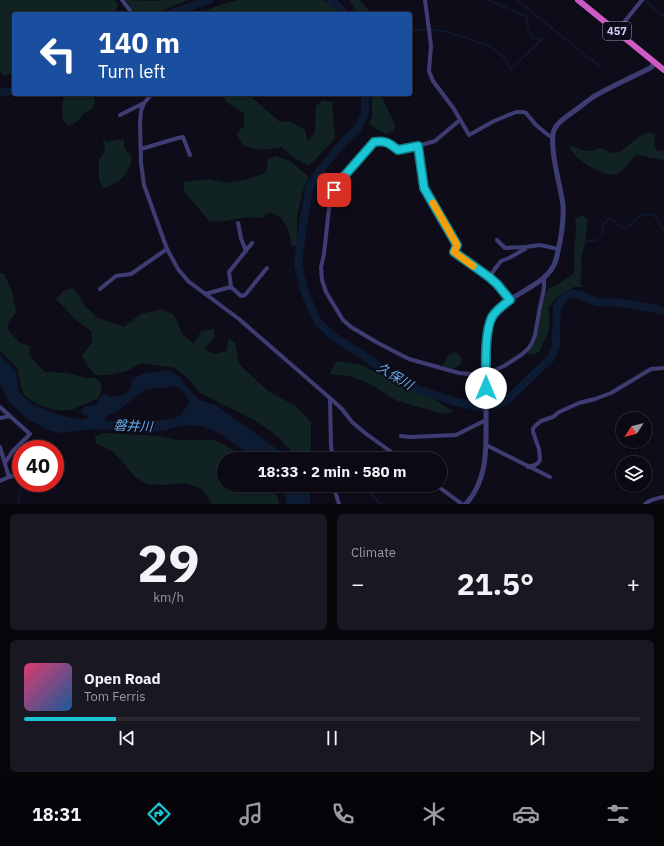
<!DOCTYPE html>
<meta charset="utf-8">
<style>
:root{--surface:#0b0913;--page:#191721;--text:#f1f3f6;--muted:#9a9aa0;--line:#2b2a33;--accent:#1ac5d6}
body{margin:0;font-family:"IBM Plex Sans","Noto Sans JP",sans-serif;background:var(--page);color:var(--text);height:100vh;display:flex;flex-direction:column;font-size:15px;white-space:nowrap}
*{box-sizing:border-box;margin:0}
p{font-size:13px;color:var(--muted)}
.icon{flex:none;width:22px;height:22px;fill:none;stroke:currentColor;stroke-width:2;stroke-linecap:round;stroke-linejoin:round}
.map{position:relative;height:504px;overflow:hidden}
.panel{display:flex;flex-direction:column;gap:10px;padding:10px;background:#06050a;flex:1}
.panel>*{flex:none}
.banner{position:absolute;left:12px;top:12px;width:400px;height:84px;border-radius:4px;box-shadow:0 1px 3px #0004,0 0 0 1px var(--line);background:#1a4fa0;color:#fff;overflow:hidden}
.needle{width:26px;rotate:234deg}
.controls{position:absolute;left:616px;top:412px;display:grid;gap:8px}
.controls a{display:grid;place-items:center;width:36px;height:36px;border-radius:50%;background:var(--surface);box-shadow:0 1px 3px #0004,0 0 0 1px var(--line);font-size:20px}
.speed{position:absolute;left:12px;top:440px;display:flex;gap:8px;font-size:20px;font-weight:700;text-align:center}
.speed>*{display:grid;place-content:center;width:52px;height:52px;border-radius:50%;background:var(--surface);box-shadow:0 1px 3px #0004,0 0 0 1px var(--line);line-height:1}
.speed .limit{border:6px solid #d22;background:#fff;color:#111}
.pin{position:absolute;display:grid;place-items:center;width:34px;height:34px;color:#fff;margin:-17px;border-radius:8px;box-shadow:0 2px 6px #0006}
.me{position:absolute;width:44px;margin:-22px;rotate:0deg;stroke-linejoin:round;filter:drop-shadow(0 0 3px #0008)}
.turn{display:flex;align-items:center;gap:14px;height:84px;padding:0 20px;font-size:18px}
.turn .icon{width:52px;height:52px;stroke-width:2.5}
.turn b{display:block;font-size:28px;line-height:34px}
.big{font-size:30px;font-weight:800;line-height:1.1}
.panel .widget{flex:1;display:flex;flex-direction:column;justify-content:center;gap:6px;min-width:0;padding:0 14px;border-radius:6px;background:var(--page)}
.panel .dial{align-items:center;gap:0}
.dial b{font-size:52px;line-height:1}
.song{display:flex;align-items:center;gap:12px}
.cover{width:48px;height:48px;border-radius:6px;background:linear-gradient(135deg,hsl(340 70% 55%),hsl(210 70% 35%))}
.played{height:4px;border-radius:2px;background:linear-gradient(90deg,var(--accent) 15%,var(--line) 15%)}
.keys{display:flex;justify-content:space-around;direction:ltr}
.heat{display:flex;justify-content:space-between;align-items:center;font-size:22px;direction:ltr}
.panel .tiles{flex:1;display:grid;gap:10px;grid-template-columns:1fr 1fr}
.widget:last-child{grid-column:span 2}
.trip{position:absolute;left:217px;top:452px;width:230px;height:40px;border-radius:20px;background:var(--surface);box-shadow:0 1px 3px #0004,0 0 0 1px var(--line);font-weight:800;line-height:40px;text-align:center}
.tab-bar{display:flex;height:64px;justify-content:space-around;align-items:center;background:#040408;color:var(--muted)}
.tab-bar .icon{width:28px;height:28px}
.tab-bar .selected{color:var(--accent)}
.tab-bar b{font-size:18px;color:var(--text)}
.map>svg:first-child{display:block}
</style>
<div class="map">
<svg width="664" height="504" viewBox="0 0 664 504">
<rect width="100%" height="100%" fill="#0f0c19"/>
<path fill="#102322" d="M0 0H115L118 4 116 11 111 14H14V74L3 75 0 71Z
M125 0 159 1 163 0H188L166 9 150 14H134L129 4Z
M238 0H322L330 3 339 14H198L219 5Z
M349 0H360L368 10 369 14H358Z
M64 94H92L95 101 92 109 84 113 79 120 73 124 67 125 63 119 62 108Z
M221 94H248L280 122 289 121 305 130 308 141 315 133 316 106 323 100 332 102 335 138 317 158 308 166 293 157 281 147 262 150 244 146 236 134 244 126V113L229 104Z
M372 94H382V97L395 125 394 131 386 134 376 129 369 123 372 118Z
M649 132 655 134V137L654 143 656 150 664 151V160L636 155C631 159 624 170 619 173 607 180 574 160 570 147L573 146C584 151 589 153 600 148L613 153 620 152 640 136Z
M103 136 106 142 124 139V148L132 158C130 167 125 178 116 183 112 185 107 187 103 188L99 180V160L105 151Z
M276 156 290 161 309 177 302 193 297 218V245L292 246 288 229 281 218 270 212 262 218 246 217 226 221 210 222 184 191V182L209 179 226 183 248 179 266 173 268 159Z
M583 215 588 220 585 244 581 257 582 269 580 281 582 287H574L557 297 548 308C552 328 548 334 539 352L530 355 527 353 535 342 545 294 549 288 556 286 574 273V248L576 232 575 219Z
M0 273 4 274 12 292 16 312 8 323V330L20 343 30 346 29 355 45 372 67 373 86 378H95L102 384 101 391 99 398 88 403 71 410H55L37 404 24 395 21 387 17 368 0 351Z
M74 288 85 306 98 318 124 327 141 314 161 309 174 315 183 335 194 344 201 331 214 329V338L204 349 214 354 227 351 228 339 235 342 239 364 268 391 296 406 311 422V459H299L276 435 254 420 200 393 189 379 175 368 142 363 126 371 108 375H96L88 367 82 355 92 343V332L75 319 56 299 63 291Z
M456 352 462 359 460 365 453 369 442 366 449 355Z
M336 361 359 364 390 379 431 397 454 412 443 414 395 400 369 383 349 376 330 374Z
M105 433 157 436 176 440H215L240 454 246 459H224V485H271L279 501V504H212L202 489 186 483 166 485 147 484 135 477 126 466 113 452 96 443 95 436Z"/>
<path fill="#0d1b32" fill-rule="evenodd" d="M0 355 16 371 19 392 31 404 56 414 82 420 87 418 89 416 88 415 82 413 81 410 86 406C98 407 97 400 104 394 113 399 124 396 131 389L132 379 135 377 143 374 164 370 172 372 180 377 187 387 199 400 216 405 281 452 287 459H256L246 451 234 444 219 433 202 426 186 425 157 432 94 429 59 433 49 430 26 418 8 401 4 391 0 386ZM176 386C183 390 188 395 189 403 186 407 183 413 179 416 170 422 119 421 106 421L105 419V417L120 409 144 390Z
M283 485H307L310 494V504H286V500Z"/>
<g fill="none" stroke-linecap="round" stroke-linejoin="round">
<path stroke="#0d1b32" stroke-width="1.5" d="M517 0 590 59 593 60 601 69
M644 0 664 17
M410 31 427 29 448 32 490 46 504 58 511 69 542 39 534 38C528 31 527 25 527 17L489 0
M583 242 596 240 603 234V225L609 218 625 229C638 220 636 211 655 216L664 230
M383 459 390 453
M365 485 380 504
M18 504 22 483"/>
<path stroke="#0d1b32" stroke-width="8" d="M331 0 338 6 344 14
M169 14 209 0
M0 92 14 91
M365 94V114L358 128 346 139 326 163 317 174 310 186 303 224 298 264 304 290 310 305 318 322 334 337 363 355 383 370 408 386 453 401 479 407 501 403 508 399 551 358 556 346V338L557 306 564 297 569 295 574 294 580 295 597 302 624 303 656 309 664 311"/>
<path stroke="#3e3d73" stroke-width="4" d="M122 0 129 9 132 14
M425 0 431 45 429 71 433 81 454 109 469 135 494 121 516 112H523L526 113 536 125 548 135 552 137
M617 31 642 0
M152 94 144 103 141 111 140 123 141 163 144 185 167 249 178 269 188 281 239 319 331 399 342 409 352 422 365 433 401 459
M120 115 144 103
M460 120 435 141 418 146 398 150 387 142H374L339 181 330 199 324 254 321 267 322 280 326 292 343 320 351 327 378 343 409 359 459 373 470 374H481L491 372 504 366 521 355 528 349 532 343 535 335 540 307 544 289V278
M418 146 424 188 457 245 454 252
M141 149 178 138 183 137 190 155
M238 223 241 238 246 251
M497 240 505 248 526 247 540 245 558 249
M489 277 501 261 509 258 525 249 526 247
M231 287 229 272 252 243
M100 289 116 276 131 274 167 249
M205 294 231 287 241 296 245 295 267 268
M331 399 330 401 331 446 333 459
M0 407 30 434 12 452 5 463
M0 418 10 416
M401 436 410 437 456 435 486 420
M486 445 550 477
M0 447 9 477
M528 467 535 465 538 463 540 460 539 449 533 432V429L535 426 541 421 553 417 559 412 579 403 595 399 611 393 651 369 664 368
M0 481 9 477 21 474
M335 485V491L339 504
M436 485 462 504
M645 504C650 500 657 498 664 497"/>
<path stroke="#3e3d73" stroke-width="5" d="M454 252 489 277 497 284 510 300
M486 362C486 351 485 334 489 323 500 293 547 290 556 260 560 244 564 222 563 205 561 188 547 141 555 128 559 121 567 116 573 112 580 107 586 102 593 97 611 86 631 78 650 68L656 63
M466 504C489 478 486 446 486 413"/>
<path stroke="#d05ac4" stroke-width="6" d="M578 0 664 70"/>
<path stroke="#3e3d73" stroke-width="5" d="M486 362V413"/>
</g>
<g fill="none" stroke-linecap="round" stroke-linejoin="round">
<g stroke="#11808b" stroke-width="10">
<path id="route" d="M334 190 339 182 374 142C385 140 389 143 398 150L418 146 424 188 457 245 454 252 489 277 497 284 510 300C503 305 496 310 492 317 484 332 486 370 486 388"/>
</g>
<use href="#route" stroke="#1ac5d6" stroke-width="7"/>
<path stroke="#f59e0b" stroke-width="7" d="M433 203 457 245 454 252 473 266"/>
</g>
<g text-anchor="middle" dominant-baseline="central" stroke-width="4" stroke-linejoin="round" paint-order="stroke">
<rect fill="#0f0c19" stroke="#9692b6" stroke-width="1" x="603" y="22" width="28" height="18" rx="3"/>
<g font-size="11" font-weight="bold" fill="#d0cbf9">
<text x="617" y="31">457</text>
</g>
<g font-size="13" font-style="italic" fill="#65afed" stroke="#0f0c19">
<text transform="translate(395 376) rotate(31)">久保川</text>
<text transform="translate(133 426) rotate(3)">磐井川</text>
</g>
</g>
</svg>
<div class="controls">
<a><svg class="needle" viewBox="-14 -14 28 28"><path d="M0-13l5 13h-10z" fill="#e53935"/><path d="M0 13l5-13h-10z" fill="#9a9aa0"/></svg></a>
<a><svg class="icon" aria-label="layers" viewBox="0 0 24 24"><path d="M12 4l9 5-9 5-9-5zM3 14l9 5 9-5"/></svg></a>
</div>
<div class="speed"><div class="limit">40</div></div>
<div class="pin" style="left:334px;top:190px;background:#d93025"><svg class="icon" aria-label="arrive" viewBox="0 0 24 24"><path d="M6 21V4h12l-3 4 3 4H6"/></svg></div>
<svg class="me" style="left:486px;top:388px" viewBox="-20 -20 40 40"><circle r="19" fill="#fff"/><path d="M0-13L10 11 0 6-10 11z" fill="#1ac5d6"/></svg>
<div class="trip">18:33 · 2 min · 580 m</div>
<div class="banner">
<div class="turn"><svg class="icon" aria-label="left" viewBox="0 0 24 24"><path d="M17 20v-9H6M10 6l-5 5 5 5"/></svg><div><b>140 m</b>Turn left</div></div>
</div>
</div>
<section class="panel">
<div class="tiles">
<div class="widget dial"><b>29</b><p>km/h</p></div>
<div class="widget"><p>Climate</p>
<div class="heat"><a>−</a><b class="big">21.5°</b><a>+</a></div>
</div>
<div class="widget">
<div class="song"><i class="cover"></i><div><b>Open Road</b><p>Tom Ferris</p></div></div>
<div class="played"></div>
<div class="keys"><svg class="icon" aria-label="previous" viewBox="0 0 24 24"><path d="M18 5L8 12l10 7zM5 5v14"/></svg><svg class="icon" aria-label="pause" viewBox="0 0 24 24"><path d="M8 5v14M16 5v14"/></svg><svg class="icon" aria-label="next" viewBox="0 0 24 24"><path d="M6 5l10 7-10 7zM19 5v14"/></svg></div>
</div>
</div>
</section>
<nav class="tab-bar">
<b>18:31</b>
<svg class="icon selected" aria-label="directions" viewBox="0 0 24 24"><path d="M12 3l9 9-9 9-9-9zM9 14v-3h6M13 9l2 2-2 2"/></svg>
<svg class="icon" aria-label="music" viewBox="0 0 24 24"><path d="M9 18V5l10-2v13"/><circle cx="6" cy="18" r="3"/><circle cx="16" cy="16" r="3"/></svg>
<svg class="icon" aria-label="phone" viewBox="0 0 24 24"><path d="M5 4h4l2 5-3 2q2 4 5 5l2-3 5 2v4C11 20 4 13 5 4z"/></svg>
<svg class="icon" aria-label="climate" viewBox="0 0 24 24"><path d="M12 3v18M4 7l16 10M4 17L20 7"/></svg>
<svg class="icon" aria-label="car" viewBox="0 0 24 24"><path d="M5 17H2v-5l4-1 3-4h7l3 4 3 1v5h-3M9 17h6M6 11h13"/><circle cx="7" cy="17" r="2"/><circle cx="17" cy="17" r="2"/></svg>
<svg class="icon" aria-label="filters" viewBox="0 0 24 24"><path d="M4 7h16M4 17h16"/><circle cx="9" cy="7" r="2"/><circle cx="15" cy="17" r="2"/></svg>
</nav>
